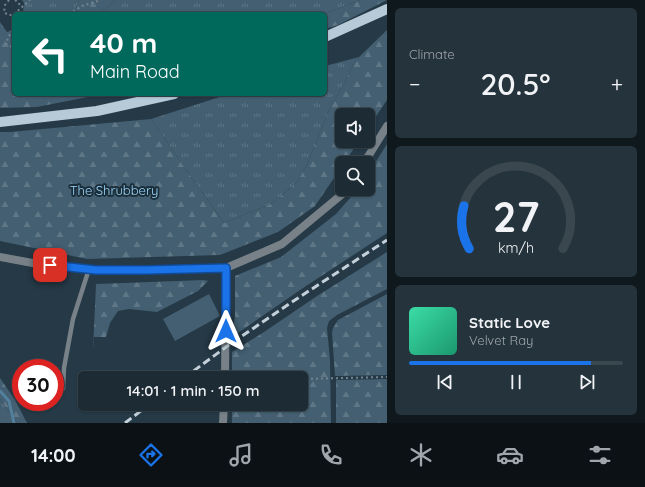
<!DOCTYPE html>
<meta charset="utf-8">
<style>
:root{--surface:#1c2b34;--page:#25333c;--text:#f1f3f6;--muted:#a0a7ac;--line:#3a474f;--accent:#1a73e8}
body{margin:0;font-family:Quicksand,sans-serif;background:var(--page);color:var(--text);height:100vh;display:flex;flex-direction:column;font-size:15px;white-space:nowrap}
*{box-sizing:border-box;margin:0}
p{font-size:13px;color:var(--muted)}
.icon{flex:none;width:22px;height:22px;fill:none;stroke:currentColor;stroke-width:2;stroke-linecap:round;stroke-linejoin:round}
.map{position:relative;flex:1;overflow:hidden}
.drawer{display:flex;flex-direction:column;gap:8px;padding:8px;background:#0f181d;width:258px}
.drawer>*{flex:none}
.guide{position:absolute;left:12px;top:12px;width:315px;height:84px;border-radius:6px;box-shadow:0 1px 3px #0004,0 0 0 1px var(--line);background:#00695c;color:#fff;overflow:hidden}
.buttons{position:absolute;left:335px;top:108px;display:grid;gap:8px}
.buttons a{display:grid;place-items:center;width:40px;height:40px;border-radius:6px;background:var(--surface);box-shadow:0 1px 3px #0004,0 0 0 1px var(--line);font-size:20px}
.speed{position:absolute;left:12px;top:359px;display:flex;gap:8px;font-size:20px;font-weight:700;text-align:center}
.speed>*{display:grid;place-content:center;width:52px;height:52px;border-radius:50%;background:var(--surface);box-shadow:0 1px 3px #0004,0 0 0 1px var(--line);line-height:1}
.speed .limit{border:6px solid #d22;background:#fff;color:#111}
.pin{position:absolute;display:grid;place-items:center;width:34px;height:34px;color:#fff;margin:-17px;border-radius:8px;box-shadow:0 2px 6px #0006}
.me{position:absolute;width:44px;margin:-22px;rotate:0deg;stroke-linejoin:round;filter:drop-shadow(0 0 3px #0008)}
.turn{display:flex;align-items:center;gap:14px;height:84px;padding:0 12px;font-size:18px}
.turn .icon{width:52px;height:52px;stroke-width:2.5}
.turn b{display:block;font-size:28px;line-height:34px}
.big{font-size:30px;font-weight:600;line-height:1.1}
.drawer .tile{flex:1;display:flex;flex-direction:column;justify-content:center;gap:6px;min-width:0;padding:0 14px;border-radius:6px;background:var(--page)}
.drawer .dial{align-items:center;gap:0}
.dial svg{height:104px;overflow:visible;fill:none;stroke:var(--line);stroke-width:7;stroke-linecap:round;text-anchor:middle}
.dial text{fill:var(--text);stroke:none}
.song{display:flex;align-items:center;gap:12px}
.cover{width:48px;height:48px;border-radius:6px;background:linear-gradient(135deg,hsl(160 70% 55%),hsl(160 70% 35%))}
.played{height:4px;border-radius:2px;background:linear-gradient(90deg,var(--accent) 85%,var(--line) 85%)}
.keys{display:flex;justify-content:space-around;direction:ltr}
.heat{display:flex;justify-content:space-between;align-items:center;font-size:22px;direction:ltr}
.trip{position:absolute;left:78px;top:371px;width:230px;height:40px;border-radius:6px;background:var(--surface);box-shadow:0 1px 3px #0004,0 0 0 1px var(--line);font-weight:600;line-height:40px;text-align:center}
.menu{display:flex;height:64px;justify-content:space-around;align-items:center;background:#0b1115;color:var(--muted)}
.menu .icon{width:28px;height:28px}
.menu .current{color:var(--accent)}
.menu b{font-size:18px;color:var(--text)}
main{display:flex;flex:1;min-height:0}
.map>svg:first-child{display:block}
</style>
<main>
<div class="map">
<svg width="387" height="423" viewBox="0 0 387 423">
<defs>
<pattern id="grass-tufts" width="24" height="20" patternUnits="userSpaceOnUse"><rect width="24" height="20" fill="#435f71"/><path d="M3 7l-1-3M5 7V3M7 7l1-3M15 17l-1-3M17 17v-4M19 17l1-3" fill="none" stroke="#5e7686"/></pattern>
<pattern id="forest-firs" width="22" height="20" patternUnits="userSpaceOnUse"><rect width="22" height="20" fill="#435f71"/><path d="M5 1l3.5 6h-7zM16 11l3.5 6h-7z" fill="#5e7686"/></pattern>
</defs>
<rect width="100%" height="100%" fill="#253946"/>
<path fill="url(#grass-tufts)" d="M22 0H79L74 14H22L23 13 24 3Z
M116 0H360L324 14H98Z
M359 57 353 65 344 84 329 110 306 167 297 182 273 203 224 223 210 203 189 174 151 119 229 94H325V66Z
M0 399 17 423H0Z"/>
<path fill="url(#forest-firs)" d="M79 0H116L98 14H74Z
M360 0H387L338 25 325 29V14H324Z
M0 22 7 32 14 30V94H103L37 107 0 108Z
M387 30V100L368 128V115H342V141H359L344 163H342V166L315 206 278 232 220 255 87 259 0 241V132H10L151 119 189 174 210 203 224 223 273 203 297 182 306 167 329 110 344 84 353 65 359 57Z
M387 144V233L306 286 232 337 235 316V276L281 257 336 214 358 189H368V174Z
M387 252V289L337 315 329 321 327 328 330 360 331 423H232V404H301V378H232V352L264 332 317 296Z
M204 280 208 281 198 291 157 312 129 309 118 311 110 323 106 337H94L93 350 96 284Z
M387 294V375L335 376 332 333 333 328 338 320Z
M0 378 15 400 27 423H17L0 399Z
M387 379V423H336V380Z"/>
<path fill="#435f71" d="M209 294 220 316 175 341 163 319Z"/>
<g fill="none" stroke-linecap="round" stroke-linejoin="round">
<path stroke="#52809c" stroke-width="3" d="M0 391 9 401 14 423"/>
<path stroke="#74848f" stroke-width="2" stroke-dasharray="2 3" stroke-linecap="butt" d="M9 0 5 5 4 12 8 15H13L14 14
M15 0 19 3 20 8
M14 14 30 0
M69 14 82 6 101 0
M13 15V28L8 38 6 44 14 48
M301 379 387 377"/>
<path stroke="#778187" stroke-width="4.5" d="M63 389 64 368 73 319 89 269"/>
<path stroke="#778187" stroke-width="8" d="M225 378 226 268
M223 423 224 404"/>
<path stroke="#778187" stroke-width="8" d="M364 163 387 126
M0 257 38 264 96 270H146L226 268 282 244 346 191 347 189"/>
<path stroke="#b6cad7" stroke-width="10" d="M325 37 387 9
M0 122 97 111 174 94"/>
<path stroke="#c4d1da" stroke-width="3" stroke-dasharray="8 4" stroke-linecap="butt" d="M184 378 226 347 295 300 387 240
M125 423 150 404"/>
</g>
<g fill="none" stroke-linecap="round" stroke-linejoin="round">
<g stroke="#114b97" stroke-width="10">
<path id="route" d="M50 265 96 270H146L226 268V331"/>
</g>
<use href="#route" stroke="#1a73e8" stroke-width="7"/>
</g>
<g text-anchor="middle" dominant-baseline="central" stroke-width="4" stroke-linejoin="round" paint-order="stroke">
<g font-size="13" fill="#9ed6fb" stroke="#1b2f3b">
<text x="114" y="190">The Shrubbery</text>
</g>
</g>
</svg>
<div class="buttons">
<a><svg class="icon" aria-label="sound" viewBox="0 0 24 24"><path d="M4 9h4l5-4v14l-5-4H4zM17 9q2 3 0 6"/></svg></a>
<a><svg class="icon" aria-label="search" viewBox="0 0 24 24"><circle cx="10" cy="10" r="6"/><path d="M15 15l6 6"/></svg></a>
</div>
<div class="speed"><div class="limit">30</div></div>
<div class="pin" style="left:50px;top:265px;background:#d93025"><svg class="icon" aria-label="arrive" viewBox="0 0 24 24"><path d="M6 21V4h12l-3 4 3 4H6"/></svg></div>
<svg class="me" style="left:226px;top:331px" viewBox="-20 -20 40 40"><path d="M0-17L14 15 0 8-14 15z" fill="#1a73e8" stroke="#fff" stroke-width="4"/></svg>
<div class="trip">14:01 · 1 min · 150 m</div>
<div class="guide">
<div class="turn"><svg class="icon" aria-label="left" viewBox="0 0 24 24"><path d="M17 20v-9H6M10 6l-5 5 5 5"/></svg><div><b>40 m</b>Main Road</div></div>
</div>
</div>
<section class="drawer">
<div class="tile"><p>Climate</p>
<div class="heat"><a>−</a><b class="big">20.5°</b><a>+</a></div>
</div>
<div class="tile dial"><svg viewBox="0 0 100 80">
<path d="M14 69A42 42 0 1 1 86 69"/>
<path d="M14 69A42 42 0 0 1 10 36" stroke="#1a73e8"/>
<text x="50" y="56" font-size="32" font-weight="700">27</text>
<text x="50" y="72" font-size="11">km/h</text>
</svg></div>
<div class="tile">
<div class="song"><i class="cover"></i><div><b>Static Love</b><p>Velvet Ray</p></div></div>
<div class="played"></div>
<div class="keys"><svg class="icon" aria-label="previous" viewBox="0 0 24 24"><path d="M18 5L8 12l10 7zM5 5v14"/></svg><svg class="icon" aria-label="pause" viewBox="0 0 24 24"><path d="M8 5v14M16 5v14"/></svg><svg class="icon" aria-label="next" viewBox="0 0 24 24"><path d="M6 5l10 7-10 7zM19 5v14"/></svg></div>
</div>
</section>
</main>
<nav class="menu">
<b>14:00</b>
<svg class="icon current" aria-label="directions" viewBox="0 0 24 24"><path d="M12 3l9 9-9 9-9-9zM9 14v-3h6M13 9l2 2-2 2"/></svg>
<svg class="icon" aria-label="music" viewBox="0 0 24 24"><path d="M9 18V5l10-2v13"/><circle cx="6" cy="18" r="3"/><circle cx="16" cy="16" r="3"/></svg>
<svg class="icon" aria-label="phone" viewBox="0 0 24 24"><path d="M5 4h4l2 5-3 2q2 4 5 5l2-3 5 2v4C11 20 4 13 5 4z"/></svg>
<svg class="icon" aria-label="climate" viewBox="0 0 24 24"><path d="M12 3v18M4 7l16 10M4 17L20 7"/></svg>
<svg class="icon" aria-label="car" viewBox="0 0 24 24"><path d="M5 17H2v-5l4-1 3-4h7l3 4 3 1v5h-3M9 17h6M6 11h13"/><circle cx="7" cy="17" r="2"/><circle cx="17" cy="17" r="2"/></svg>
<svg class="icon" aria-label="filters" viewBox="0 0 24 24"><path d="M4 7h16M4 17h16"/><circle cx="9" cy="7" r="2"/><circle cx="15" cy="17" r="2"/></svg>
</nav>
